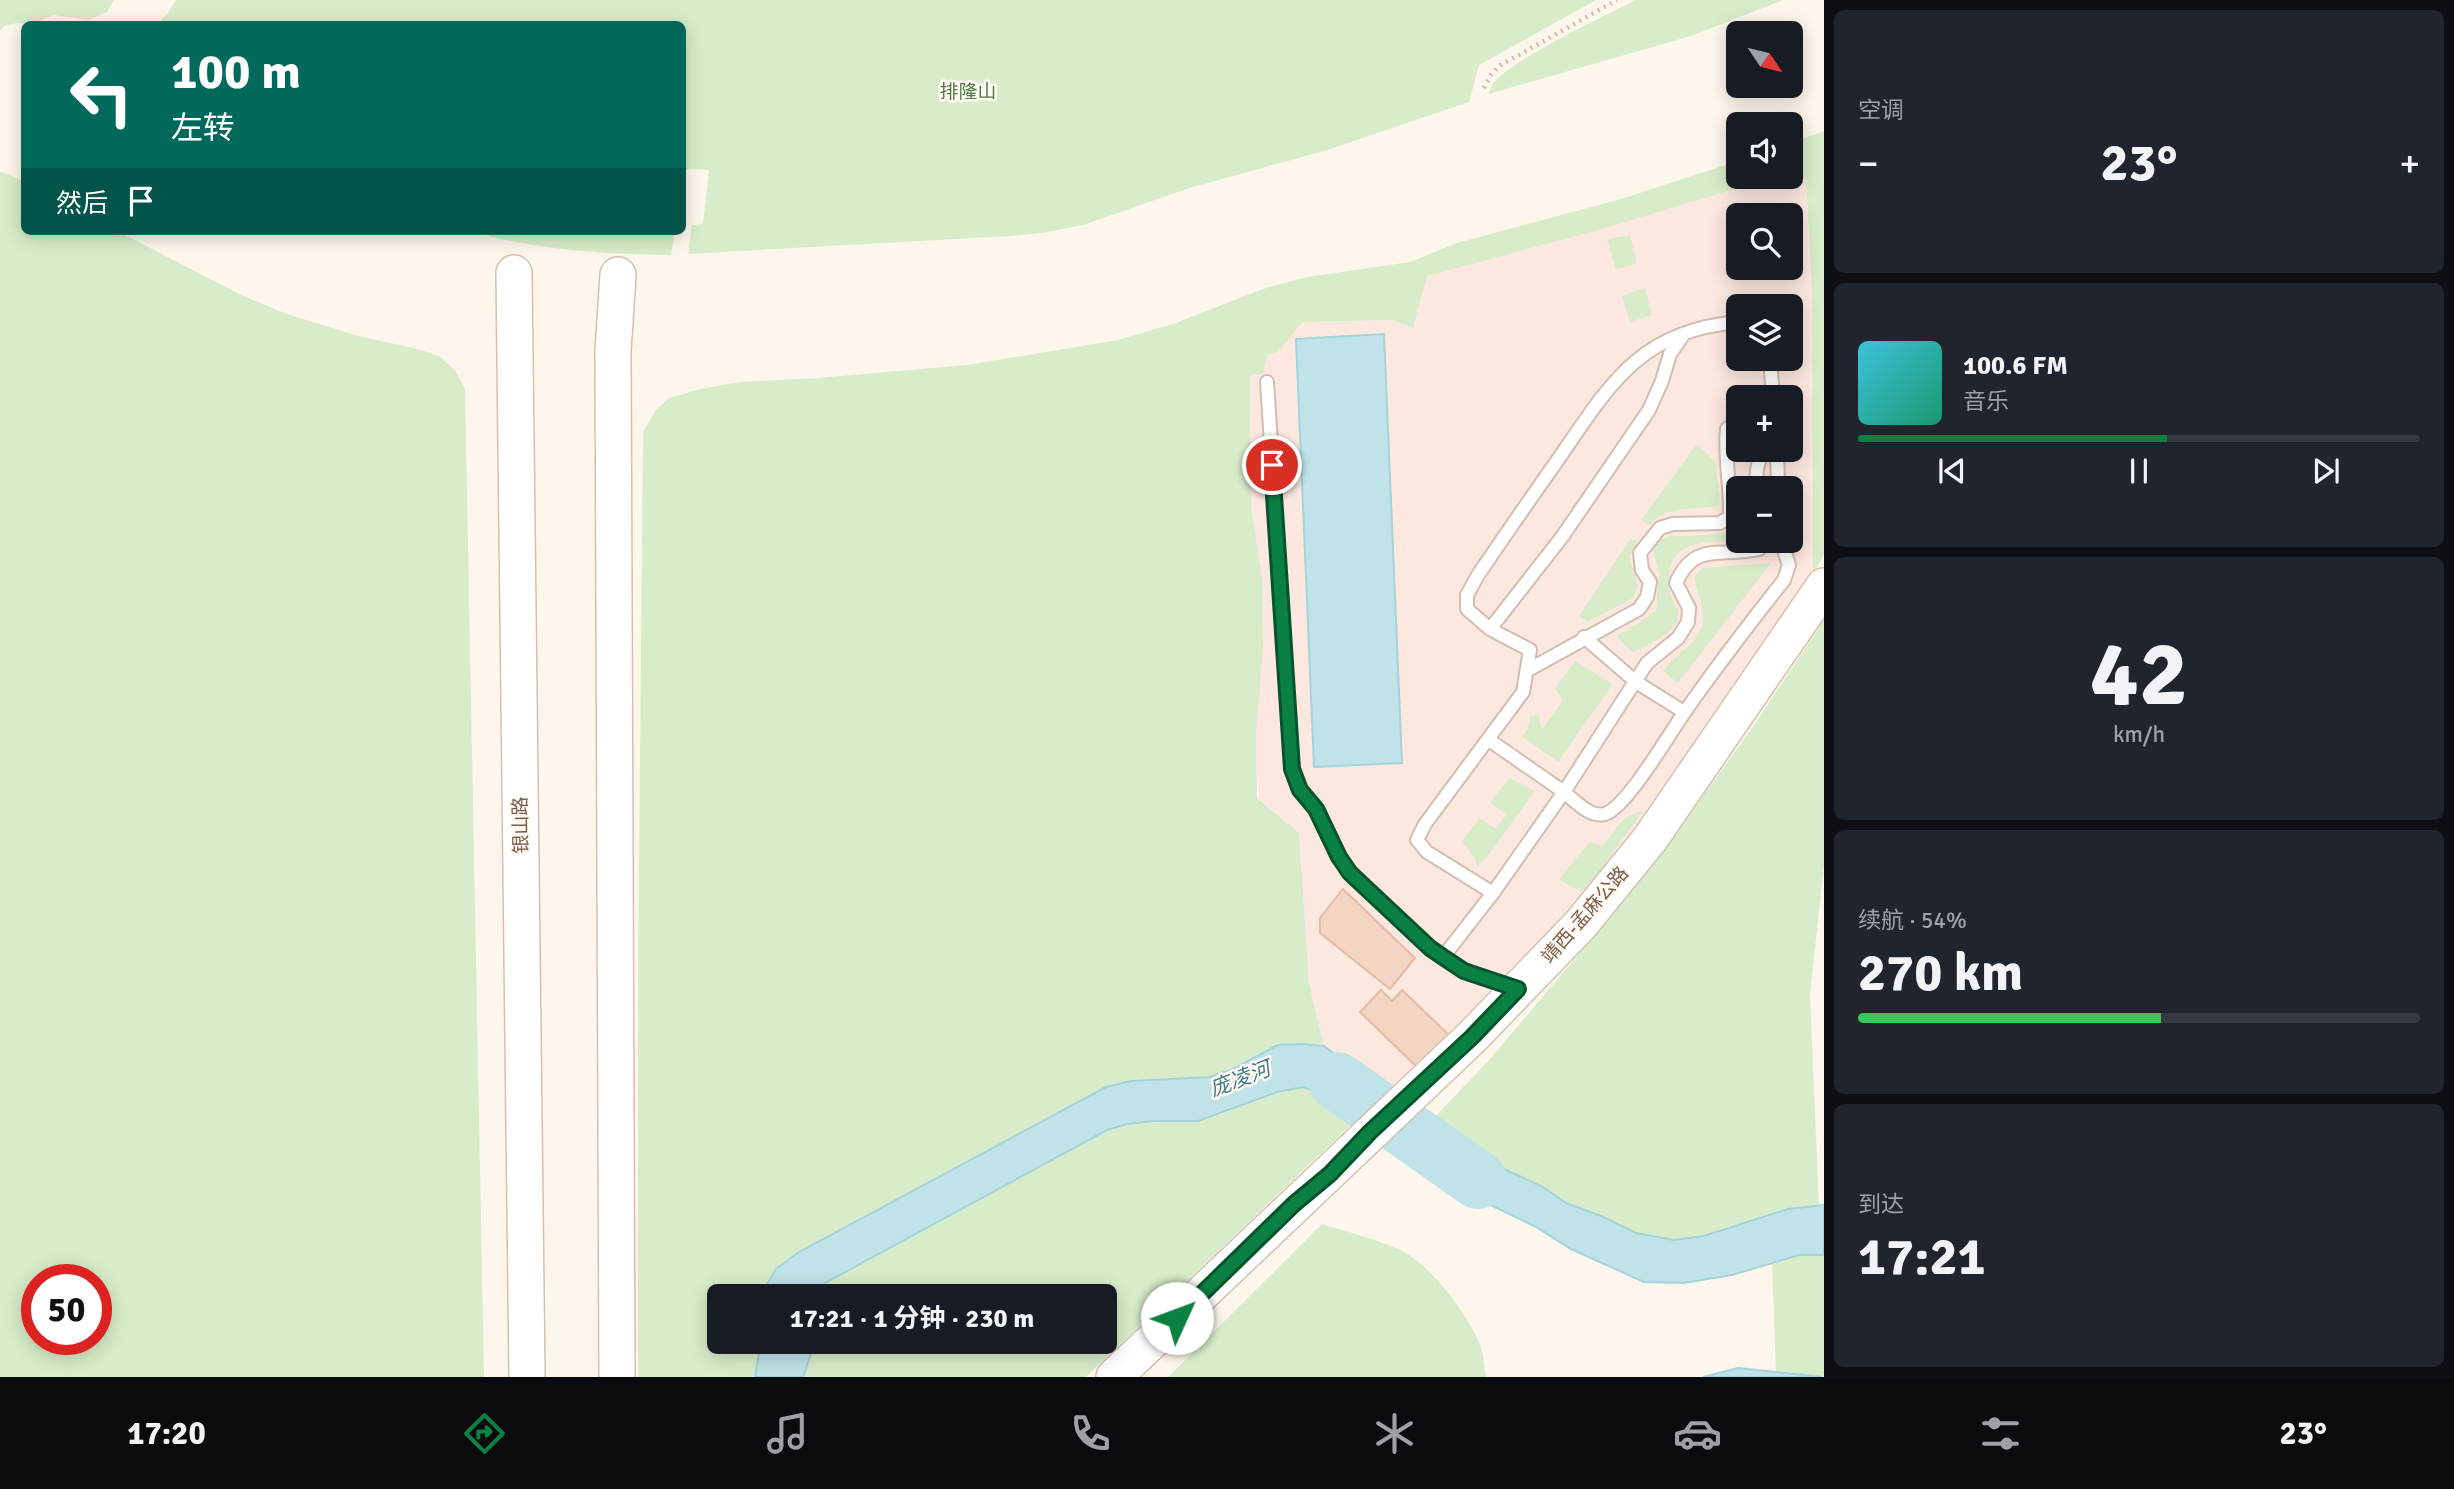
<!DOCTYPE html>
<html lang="zh">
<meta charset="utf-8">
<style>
:root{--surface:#171b24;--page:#20242c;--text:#f1f3f6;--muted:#9ea1a6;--line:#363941;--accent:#0b8043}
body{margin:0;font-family:Signika,"Noto Sans SC",sans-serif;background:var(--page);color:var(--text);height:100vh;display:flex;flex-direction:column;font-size:26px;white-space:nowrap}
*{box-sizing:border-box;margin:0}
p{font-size:23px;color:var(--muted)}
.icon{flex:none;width:38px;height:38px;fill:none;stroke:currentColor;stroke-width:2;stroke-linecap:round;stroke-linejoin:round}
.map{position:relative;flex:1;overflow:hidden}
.details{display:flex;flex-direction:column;gap:10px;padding:10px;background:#0d0f14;width:630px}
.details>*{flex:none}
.hud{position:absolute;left:21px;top:21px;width:665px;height:214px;border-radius:10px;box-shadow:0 4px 18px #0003;background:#00695c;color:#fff;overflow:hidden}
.needle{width:46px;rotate:125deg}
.fabs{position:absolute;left:1726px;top:21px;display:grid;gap:14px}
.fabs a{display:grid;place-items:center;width:77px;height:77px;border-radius:10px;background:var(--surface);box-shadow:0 4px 18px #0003;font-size:35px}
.speed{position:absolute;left:21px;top:1264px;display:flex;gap:14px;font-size:35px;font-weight:700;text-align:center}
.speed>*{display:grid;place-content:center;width:91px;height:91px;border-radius:50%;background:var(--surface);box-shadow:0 4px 18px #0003;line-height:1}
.speed .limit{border:10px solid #d22;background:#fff;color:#111}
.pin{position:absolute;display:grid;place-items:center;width:60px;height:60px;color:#fff;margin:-30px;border:4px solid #fff;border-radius:50%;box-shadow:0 2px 7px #0007}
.me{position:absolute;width:77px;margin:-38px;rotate:47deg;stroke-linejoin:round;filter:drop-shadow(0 0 5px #0008)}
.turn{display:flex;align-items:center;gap:24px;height:147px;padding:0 35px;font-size:32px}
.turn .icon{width:91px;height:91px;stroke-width:2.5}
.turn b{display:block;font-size:49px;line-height:60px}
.then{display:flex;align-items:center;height:66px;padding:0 35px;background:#0003;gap:14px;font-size:26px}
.big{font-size:52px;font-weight:700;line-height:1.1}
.details .card{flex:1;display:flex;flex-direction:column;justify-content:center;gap:10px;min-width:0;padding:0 24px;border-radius:10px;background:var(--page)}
.details .dial{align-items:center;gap:0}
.dial b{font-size:91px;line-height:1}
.song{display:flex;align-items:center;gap:21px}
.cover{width:84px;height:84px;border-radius:10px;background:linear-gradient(135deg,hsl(190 70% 55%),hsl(160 70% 35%))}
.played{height:7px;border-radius:4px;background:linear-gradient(90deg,var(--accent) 55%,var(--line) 55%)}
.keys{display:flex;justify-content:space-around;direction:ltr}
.heat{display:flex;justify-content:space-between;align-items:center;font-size:38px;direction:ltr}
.charge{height:10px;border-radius:5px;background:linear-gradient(90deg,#34c759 54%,var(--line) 0)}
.trip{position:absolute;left:707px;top:1284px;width:410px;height:70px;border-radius:10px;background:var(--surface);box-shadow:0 4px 18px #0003;font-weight:700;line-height:70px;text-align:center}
.tabs{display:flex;height:112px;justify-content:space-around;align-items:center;background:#090b0e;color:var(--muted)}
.tabs .icon{width:49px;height:49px}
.tabs .active{color:var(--accent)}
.tabs b{font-size:32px;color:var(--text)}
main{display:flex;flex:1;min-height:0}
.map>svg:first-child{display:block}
</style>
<main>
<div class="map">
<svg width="1824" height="1377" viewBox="0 0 1824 1377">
<rect width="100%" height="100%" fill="#fdf6ec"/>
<path fill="#fde8e0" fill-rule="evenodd" d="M1790 174 1806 178 1812 295 1813 575 1587 901 1389 1096 1324 1046 1309 983 1299 833 1258 798 1256 734 1263 650 1262 577 1251 506 1250 375 1263 373 1268 354 1278 351 1302 322 1394 320 1426 276 1599 230 1769 178 1790 177ZM1738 215H1790V268H1738ZM1738 306H1790V359H1738ZM1738 397H1790V450H1738ZM1738 488H1790V541H1738Z"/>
<path fill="#d8ecc9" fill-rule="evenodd" d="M0 0H114L107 12 88 20 53 15 33 24 17 23 4 26 0 31Z
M176 0H1596L1479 65 1469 102 1324 151 1186 189 1083 225 1042 233 1010 236 688 254 692 225 703 224 709 170 684 169 683 180 682 24H157L168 13Z
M1636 0H1783L1691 36 1488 94C1490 91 1491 87 1493 84 1507 62 1608 14 1636 0Z
M1824 131V554L1813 575 1812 295 1806 178 1790 174V143Z
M1738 161V177H1774L1599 230 1427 276 1413 328 1393 320 1302 322 1278 352 1268 354 1263 374 1250 375 1251 506 1262 577 1263 650 1256 734 1257 798 1299 833 1309 983 1324 1046 1300 1044 1260 1053 1231 1070 1209 1077 1156 1079 1106 1087 1054 1115 762 1292 761 1297H719V1342H761L755 1377H638V981L643 432 656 410 669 398 701 389 740 382 818 378 967 365 1118 340 1173 324 1263 289 1307 277 1410 262 1457 243 1621 199Z
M0 171 24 181V231H117L241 295 287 314 358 336 418 349 439 356 455 370 465 389 484 1377H0ZM96 1279V1339H37V1279Z
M491 231H675L671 255C608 254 551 251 489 236Z
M1630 235 1637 263 1616 270 1607 239Z
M1645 288 1652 315 1630 322 1622 296Z
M1697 444 1716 463 1720 505C1697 511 1663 505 1650 525L1641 520Z
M1738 531 1739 541C1710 543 1673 537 1669 575 1668 581 1669 590 1671 596 1675 606 1681 610 1677 621 1671 636 1646 645 1633 653L1616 636 1642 621 1656 610 1659 574 1653 550 1660 540 1672 536H1693Z
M1630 539 1638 541 1629 556 1638 586 1633 598 1587 622 1579 616Z
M1771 563 1678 683 1663 671C1676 652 1705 642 1703 614 1702 600 1695 590 1695 576L1703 568Z
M1824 620V865L1810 994 1819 1206 1788 1209 1704 1236 1674 1240 1636 1233 1601 1216 1566 1203 1543 1187 1491 1163 1432 1120 1491 1058 1643 878 1753 727Z
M1575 661 1613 684 1558 762 1522 736 1528 728 1530 716 1539 715 1542 730 1563 700 1555 689Z
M1509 778 1535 791 1489 855 1477 867 1475 858 1462 841 1480 818 1496 829 1507 814 1490 803Z
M1643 811 1596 876 1581 892 1559 879 1590 842 1603 846C1616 830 1622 814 1643 811Z
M1303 1087 1329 1097 1360 1116 1086 1377H803L811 1353V1342H1104V1297H813L825 1283 1107 1130 1127 1124 1181 1121 1221 1114 1277 1092Z
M1322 1224C1348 1232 1376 1239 1400 1250 1430 1264 1468 1314 1480 1345 1484 1355 1484 1367 1486 1377H1168Z
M1799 1255H1824V1377L1776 1372 1772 1261Z"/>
<path fill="#bfe3e8" stroke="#a5d3da" stroke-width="2" d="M1384 334 1402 763 1314 767 1296 339Z
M1300 1044 1324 1046 1389 1096 1360 1116 1329 1097 1303 1087 1277 1092 1198 1121H1155L1127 1124 1107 1130 825 1283 813 1297H762V1293L776 1269 799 1252 1106 1087 1131 1081 1209 1077 1231 1070 1278 1045Z
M1432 1120 1491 1163 1543 1187 1566 1203 1601 1216 1636 1233 1674 1240 1704 1236 1788 1209 1824 1205V1255H1799L1732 1275 1684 1283 1644 1282 1571 1249 1536 1227 1482 1201 1401 1146Z
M761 1342H811V1353L803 1377H755Z
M1738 1368 1822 1377H1703Z"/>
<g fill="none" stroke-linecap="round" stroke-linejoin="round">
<path stroke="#bfe3e8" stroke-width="58" d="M1337 1081 1478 1180"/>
</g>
<path fill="#f3d5c3" stroke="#e6bba3" stroke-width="2" d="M1343 889 1415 958 1390 989 1320 933V918Z
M1381 990 1392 1001 1402 990 1450 1036 1418 1068 1360 1012Z"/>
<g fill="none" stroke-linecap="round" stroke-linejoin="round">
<g stroke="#d1beb0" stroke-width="16">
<path id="lane" d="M1770 359 1773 397
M1267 382 1292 769 1300 790 1316 809 1339 857 1350 873 1430 948 1443 957 1464 971 1513 987
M1777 450 1778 488
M1757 488C1756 474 1756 462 1765 450
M1490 629 1562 537 1649 410 1662 381 1670 354 1684 334
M1584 637 1636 682 1684 712
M1528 670 1639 609 1647 597 1650 582 1642 570 1640 553 1660 528 1673 524 1720 523 1730 517C1731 487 1724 459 1727 429L1738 420
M1489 740 1564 792 1647 663 1678 638 1688 622 1689 608 1676 583C1695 540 1722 558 1759 549L1761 541
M1493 893 1427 852 1417 840 1425 824 1523 692 1530 650 1490 629 1467 609V595L1478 575C1504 537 1530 499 1557 461 1609 386 1638 331 1738 322
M1443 957 1493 893 1564 792C1575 801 1590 818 1605 814 1627 807 1669 734 1684 713 1716 667 1750 623 1784 580L1789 565 1781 541"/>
</g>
<g stroke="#d6c0b0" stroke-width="38">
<path id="secondary" d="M514 273 527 1377
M617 1377 613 351 618 275
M1114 1377 1472 1037 1581 924 1650 839 1824 586"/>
</g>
<path stroke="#d9b8a5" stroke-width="4.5" stroke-dasharray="2 5" stroke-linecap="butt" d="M1484 88 1491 75 1499 66 1617 0"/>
<use href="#lane" stroke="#fff" stroke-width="12"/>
<use href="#secondary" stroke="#fff" stroke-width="35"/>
</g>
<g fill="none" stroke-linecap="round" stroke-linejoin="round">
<g stroke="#07532c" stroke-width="18">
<path id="route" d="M1177 1318 1294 1204 1330 1174 1370 1132 1472 1037 1518 989 1464 971 1443 957 1430 948 1350 873 1339 857 1316 809 1300 790 1292 769 1272 465"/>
</g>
<use href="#route" stroke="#0b8043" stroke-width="12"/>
</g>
<g text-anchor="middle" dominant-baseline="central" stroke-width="5" stroke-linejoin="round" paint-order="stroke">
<g font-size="19" fill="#537a41" stroke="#fffaf3">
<text x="968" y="92">排隆山</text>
</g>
<g font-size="19" fill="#7a5c4d" stroke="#fffaf3">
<text transform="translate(521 825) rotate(-91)">银山路</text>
<text transform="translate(1585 915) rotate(-49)">靖西-孟麻公路</text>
</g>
<g font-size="21" font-style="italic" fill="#437c86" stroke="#fffaf3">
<text transform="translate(1240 1079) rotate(-21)">庞凌河</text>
</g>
</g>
</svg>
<div class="fabs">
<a><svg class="needle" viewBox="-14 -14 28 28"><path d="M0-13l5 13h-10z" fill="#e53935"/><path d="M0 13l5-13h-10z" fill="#9ea1a6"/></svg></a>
<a><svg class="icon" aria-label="sound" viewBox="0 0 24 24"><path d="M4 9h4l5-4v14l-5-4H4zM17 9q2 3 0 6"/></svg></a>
<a><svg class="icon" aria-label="search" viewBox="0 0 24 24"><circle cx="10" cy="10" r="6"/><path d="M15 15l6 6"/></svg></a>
<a><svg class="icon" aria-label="layers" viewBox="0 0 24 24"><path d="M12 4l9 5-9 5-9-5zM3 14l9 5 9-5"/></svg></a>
<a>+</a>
<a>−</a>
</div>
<div class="speed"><div class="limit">50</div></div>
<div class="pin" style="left:1272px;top:465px;background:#d93025"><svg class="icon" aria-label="arrive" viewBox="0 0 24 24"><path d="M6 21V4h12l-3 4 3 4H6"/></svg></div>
<svg class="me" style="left:1177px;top:1318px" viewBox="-20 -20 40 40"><circle r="19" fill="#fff"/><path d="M0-13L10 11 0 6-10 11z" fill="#0b8043"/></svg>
<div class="trip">17:21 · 1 分钟 · 230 m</div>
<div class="hud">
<div class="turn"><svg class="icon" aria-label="left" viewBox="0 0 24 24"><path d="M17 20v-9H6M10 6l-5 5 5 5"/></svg><div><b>100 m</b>左转</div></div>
<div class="then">然后<svg class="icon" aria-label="arrive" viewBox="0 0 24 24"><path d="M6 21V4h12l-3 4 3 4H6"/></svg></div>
</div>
</div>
<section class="details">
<div class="card"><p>空调</p>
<div class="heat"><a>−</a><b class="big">23°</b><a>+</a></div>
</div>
<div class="card">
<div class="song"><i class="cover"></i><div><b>100.6 FM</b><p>音乐</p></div></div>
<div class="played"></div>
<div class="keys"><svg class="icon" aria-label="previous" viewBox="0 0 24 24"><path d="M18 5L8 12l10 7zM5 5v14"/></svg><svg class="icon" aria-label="pause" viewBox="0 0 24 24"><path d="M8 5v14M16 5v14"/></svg><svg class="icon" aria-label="next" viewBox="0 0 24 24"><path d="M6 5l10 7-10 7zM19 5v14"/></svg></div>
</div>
<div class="card dial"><b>42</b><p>km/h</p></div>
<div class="card"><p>续航 · 54%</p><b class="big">270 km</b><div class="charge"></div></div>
<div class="card"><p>到达</p><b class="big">17:21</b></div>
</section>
</main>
<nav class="tabs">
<b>17:20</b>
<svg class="icon active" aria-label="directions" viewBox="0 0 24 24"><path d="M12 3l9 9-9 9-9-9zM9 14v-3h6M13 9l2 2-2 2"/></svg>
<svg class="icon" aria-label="music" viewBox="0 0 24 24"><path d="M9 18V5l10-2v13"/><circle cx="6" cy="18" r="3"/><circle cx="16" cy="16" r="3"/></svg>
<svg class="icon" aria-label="phone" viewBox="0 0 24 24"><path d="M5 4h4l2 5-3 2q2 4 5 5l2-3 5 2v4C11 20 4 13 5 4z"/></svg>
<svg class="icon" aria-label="climate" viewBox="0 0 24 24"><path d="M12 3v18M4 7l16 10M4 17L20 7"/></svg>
<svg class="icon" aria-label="car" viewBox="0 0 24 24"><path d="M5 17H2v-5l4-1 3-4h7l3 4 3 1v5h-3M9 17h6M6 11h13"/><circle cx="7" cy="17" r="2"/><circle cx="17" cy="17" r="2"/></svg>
<svg class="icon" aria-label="filters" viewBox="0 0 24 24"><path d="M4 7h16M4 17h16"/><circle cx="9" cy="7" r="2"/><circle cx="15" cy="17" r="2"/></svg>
<b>23°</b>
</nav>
